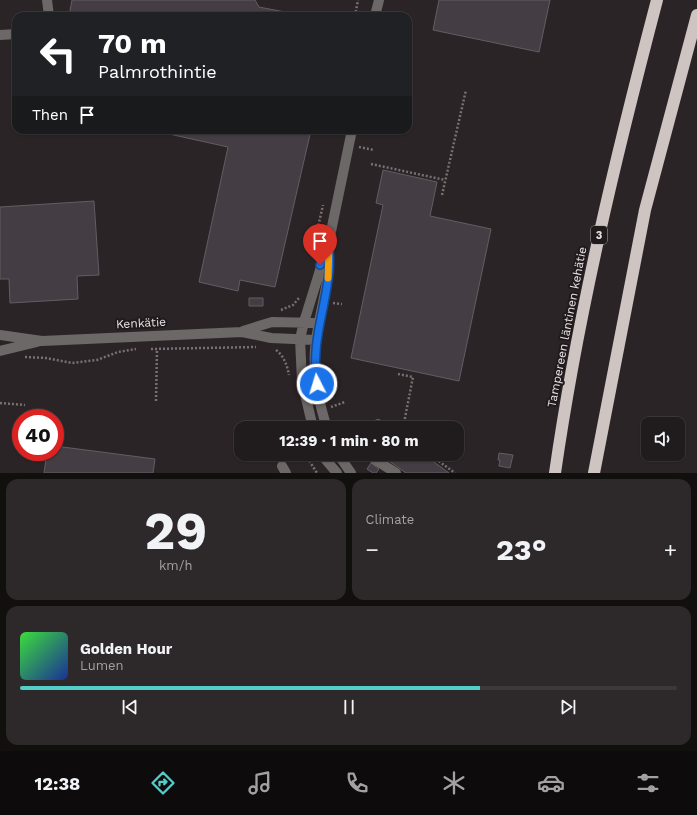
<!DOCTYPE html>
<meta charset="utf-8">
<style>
:root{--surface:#201b1c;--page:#2d2829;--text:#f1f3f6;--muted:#a2a1a3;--line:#3d393b;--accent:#53cdca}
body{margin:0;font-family:"Work Sans",sans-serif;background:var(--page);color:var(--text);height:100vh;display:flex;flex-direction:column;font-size:15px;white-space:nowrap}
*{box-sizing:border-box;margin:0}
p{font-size:13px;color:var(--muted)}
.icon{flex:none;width:22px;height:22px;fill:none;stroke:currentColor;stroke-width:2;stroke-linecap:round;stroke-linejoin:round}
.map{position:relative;height:473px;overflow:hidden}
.panel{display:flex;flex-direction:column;gap:6px;padding:6px;background:#120f0f;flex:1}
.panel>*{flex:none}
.banner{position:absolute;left:12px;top:12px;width:400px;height:122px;border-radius:12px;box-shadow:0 1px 3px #0004,0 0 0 1px var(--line);background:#202124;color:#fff;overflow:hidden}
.tools{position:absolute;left:641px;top:417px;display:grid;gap:8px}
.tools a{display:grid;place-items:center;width:44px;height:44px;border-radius:8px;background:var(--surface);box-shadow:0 1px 3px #0004,0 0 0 1px var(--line);font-size:20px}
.speed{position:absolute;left:12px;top:409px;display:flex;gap:8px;font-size:20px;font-weight:700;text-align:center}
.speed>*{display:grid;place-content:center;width:52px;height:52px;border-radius:50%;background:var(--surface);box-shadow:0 1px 3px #0004,0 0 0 1px var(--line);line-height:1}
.speed .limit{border:6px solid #d22;background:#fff;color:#111}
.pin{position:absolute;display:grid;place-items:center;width:34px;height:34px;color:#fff;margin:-41px -17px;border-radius:50% 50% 50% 0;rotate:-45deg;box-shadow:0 0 4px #0007}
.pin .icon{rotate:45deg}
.me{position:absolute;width:44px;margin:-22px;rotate:355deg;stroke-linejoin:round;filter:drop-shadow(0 0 3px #0008)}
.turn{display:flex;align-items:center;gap:14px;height:84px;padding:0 20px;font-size:18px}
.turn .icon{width:52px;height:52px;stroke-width:2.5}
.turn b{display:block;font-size:28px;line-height:34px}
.then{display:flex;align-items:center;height:38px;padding:0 20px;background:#0003;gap:8px;font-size:15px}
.big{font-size:30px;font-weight:700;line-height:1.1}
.panel .widget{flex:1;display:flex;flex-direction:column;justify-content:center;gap:6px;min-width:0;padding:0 14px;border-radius:12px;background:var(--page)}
.panel .dial{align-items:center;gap:0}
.dial b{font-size:52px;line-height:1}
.song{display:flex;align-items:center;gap:12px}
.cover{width:48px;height:48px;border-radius:6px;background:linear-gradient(135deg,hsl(120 70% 55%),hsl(230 70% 35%))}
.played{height:4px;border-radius:2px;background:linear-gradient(90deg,var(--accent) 70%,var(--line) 70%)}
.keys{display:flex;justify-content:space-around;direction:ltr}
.heat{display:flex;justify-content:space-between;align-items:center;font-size:22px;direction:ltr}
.panel .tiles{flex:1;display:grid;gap:6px;grid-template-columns:1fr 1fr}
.widget:last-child{grid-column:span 2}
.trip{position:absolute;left:234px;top:421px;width:230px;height:40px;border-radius:12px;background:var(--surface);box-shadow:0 1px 3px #0004,0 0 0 1px var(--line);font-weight:700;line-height:40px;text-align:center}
.menu{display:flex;height:64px;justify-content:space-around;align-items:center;background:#0d0b0b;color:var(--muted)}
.menu .icon{width:28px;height:28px}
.menu .selected{color:var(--accent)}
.menu b{font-size:18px;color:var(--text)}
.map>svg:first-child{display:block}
</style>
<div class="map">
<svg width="697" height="473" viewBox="0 0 697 473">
<rect width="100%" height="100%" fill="#2b2426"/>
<path fill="#443e44" stroke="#635d63" d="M72 0H255L259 7 295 14V16H69Z
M439 0H550L539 52 433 30Z
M151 130H311L275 287 240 280 238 291 199 282 228 147Z
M383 170 437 182 430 216 491 229 459 381 351 358 383 205 376 203Z
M94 201 99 275 77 276 78 299 10 303 9 279H0V207Z
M249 298H263V306H249Z
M55 446 155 459 153 473H44L47 452H55Z
M499 453 513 455 510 468 499 466 500 460H498Z
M388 454H423L449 473H406L389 461 390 460 386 457Z
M371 463 379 469 376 473H373L367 469Z"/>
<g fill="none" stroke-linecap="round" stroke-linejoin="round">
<path stroke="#787173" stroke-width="2.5" stroke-dasharray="2 2" stroke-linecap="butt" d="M355 16 358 0
M359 147 374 150
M371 164 445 180
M442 195 466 90
M314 245 323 205
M333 303 342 304
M281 310 293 305 299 298
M151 349 256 347
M276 350C284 356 287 365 289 375
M25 357 46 358 72 363 97 360 118 352 136 349
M398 374 413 377 403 428
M156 401 157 349
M0 403 25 405
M331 407 345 402
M305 454 317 473
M429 454 455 473"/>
<path stroke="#6c6867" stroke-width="10" d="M47 0 49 16
M375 16 379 0
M0 35 16 34
M243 331 272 322 319 323
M0 335 42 341 242 332 271 338 316 340
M0 351 37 342
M378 424 379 428
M313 428 302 381 300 339 304 322 329 241 352 130
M327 428C319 403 313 376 315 349 317 324 325 299 328 274 329 266 329 257 329 249
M323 454 326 460 337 473
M338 454 351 473
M372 454 374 459 396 473
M282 466 286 473"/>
<path stroke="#cec4c2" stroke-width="12" d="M555 473C578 313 616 156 657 0
M594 473 645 210 697 15"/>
</g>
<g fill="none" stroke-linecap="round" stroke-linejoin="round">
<g stroke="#114b97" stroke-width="10">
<path id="route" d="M317 384C311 341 325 312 329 272 330 262 329 251 329 241L320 265"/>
</g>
<use href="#route" stroke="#1a73e8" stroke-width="7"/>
<path stroke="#f59e0b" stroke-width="7" d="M328 278 329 244"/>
</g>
<g text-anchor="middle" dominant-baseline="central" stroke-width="4" stroke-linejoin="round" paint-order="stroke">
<rect fill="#211a1c" stroke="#aaa5a6" stroke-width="1" x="591" y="226" width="16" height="18" rx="3"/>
<g font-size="11" font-weight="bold" fill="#e5e0e1">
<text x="599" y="235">3</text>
</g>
<g font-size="12" fill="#e5e0e1" stroke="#211a1c">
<text transform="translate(141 323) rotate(-3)">Kenkätie</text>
<text transform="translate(567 327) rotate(-79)">Tampereen läntinen kehätie</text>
</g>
</g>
</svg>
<div class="tools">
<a><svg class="icon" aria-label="sound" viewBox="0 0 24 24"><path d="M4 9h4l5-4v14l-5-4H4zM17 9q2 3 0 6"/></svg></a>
</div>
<div class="speed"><div class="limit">40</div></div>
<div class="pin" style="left:320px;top:265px;background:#d93025"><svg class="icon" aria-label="arrive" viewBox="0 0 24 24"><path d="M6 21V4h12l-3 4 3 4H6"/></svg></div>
<svg class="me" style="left:317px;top:384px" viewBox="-20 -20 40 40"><circle r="17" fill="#1a73e8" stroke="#fff" stroke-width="3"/><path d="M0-11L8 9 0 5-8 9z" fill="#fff"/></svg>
<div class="trip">12:39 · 1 min · 80 m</div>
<div class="banner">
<div class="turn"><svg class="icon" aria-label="left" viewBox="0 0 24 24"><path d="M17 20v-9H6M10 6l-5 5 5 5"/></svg><div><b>70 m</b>Palmrothintie</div></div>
<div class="then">Then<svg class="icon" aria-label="arrive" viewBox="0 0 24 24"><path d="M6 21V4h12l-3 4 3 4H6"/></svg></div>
</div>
</div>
<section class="panel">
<div class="tiles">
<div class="widget dial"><b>29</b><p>km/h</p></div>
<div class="widget"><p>Climate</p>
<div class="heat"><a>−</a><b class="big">23°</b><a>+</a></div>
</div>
<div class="widget">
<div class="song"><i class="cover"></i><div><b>Golden Hour</b><p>Lumen</p></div></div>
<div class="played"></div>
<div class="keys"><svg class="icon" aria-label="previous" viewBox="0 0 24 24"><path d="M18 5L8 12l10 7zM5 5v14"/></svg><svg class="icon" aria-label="pause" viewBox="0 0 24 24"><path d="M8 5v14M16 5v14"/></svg><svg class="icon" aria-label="next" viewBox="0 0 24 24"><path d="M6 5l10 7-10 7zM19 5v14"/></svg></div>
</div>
</div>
</section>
<nav class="menu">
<b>12:38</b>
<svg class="icon selected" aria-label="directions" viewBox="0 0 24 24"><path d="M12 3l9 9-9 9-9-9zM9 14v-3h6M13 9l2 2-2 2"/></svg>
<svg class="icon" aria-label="music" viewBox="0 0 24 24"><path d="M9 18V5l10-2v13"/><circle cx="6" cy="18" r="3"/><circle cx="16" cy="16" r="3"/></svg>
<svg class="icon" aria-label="phone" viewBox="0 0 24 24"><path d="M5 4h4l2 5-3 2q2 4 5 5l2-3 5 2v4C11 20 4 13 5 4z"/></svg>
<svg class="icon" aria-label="climate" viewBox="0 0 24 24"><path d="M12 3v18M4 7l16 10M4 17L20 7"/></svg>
<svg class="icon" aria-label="car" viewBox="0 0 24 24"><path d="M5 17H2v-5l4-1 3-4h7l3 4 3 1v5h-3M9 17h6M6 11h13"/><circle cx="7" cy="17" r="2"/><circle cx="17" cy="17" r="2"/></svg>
<svg class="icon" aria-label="filters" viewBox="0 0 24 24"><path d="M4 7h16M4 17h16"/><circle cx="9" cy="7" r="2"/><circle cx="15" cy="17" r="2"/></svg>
</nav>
